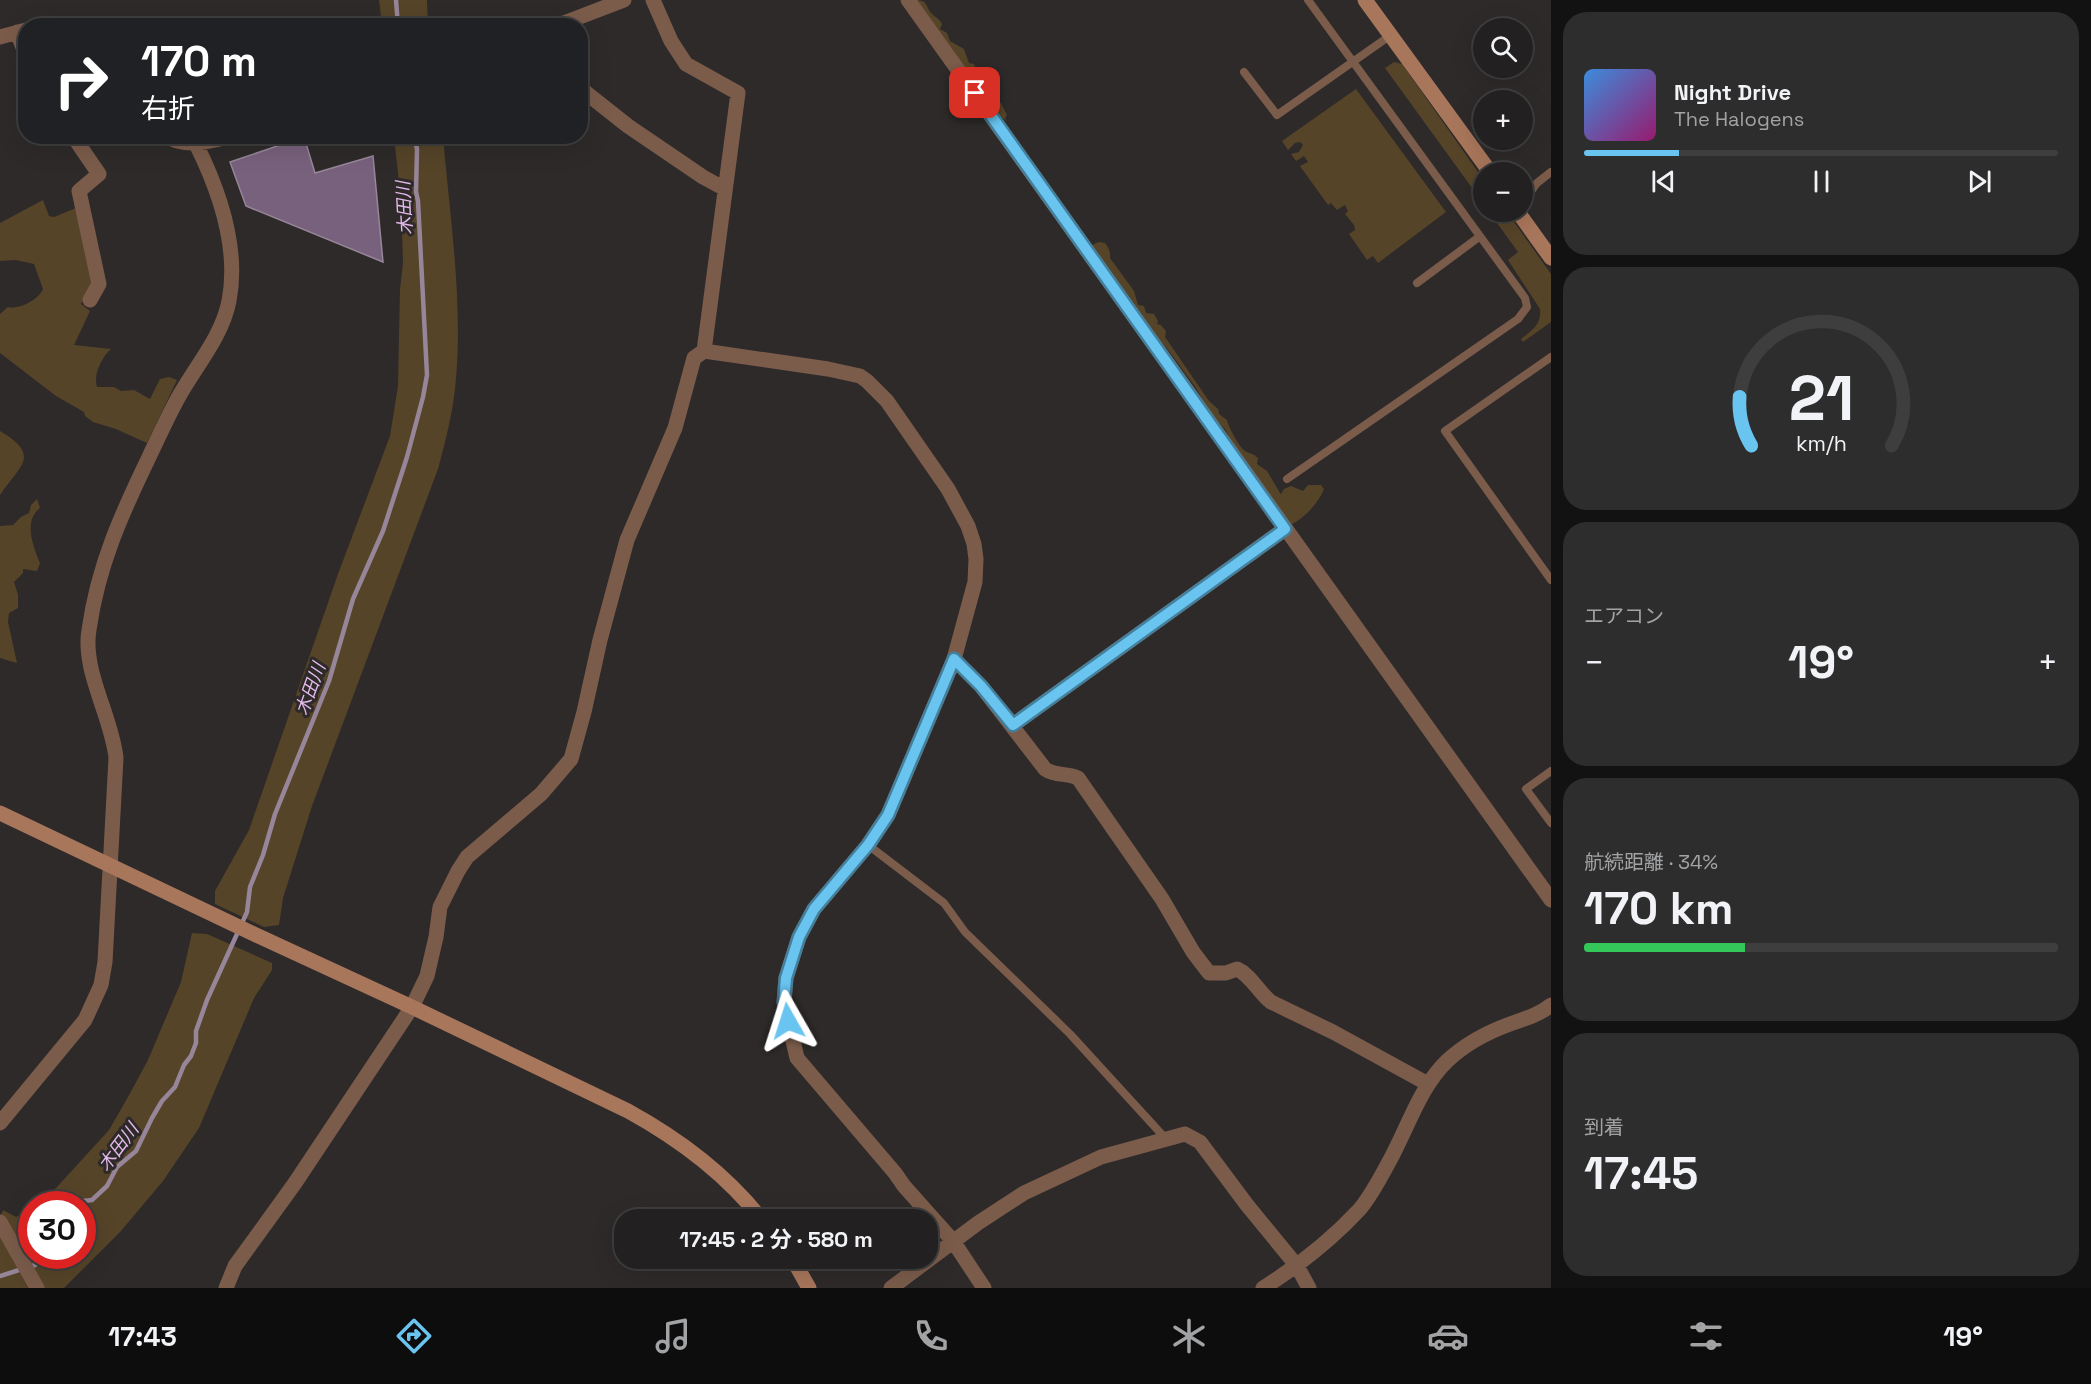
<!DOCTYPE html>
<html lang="ja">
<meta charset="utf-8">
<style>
:root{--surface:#222020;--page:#2e2d2d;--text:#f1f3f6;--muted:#a2a3a5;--line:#3f3e3e;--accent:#69c4f0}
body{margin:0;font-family:"Space Grotesk","Noto Sans JP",sans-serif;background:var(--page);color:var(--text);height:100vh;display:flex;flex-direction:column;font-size:22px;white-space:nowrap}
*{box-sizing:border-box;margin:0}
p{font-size:20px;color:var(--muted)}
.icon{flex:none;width:33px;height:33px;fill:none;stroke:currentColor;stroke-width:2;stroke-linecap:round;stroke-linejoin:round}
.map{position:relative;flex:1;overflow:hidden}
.details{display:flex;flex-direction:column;gap:12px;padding:12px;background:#131212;width:540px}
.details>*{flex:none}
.top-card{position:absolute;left:18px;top:18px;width:570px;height:126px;border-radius:24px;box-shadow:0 6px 24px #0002,0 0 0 2px var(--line);background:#202124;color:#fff;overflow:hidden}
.buttons{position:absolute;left:1473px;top:18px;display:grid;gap:12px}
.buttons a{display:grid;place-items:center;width:60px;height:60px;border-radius:50%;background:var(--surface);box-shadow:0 6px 24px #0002,0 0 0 2px var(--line);font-size:30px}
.speed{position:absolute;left:18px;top:1191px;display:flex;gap:12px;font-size:30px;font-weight:700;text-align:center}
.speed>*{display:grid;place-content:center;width:78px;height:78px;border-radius:50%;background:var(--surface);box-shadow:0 6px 24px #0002,0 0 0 2px var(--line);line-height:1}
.speed .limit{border:9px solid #d22;background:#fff;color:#111}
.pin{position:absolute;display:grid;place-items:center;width:51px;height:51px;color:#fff;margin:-26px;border-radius:12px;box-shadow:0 3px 9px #0006}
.me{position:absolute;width:66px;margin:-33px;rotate:354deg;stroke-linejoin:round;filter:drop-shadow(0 0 4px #0008)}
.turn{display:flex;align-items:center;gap:21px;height:126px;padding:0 24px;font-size:27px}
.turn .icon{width:78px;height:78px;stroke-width:2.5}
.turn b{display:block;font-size:42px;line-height:51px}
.big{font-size:45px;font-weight:700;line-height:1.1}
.details .card{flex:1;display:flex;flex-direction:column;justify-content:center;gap:9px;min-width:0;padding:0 21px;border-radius:24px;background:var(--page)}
.details .dial{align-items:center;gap:0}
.dial svg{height:156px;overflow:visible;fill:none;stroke:var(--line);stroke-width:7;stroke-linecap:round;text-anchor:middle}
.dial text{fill:var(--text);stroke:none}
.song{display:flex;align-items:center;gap:18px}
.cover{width:72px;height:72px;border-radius:9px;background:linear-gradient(135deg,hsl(210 70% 55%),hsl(320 70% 35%))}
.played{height:6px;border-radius:3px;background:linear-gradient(90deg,var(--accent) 20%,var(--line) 20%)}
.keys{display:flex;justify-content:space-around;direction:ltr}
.heat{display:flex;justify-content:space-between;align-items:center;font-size:33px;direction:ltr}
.charge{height:9px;border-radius:4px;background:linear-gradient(90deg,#34c759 34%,var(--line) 0)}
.trip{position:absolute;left:614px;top:1209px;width:324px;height:60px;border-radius:24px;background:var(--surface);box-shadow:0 6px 24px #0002,0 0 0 2px var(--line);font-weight:700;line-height:60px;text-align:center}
.tabs{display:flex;height:96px;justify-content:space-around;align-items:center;background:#0e0d0d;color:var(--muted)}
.tabs .icon{width:42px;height:42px}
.tabs .current{color:var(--accent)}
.tabs b{font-size:27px;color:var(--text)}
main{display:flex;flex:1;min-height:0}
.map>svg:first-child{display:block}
</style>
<main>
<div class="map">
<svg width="1551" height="1288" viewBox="0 0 1551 1288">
<rect width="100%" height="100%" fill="#2e2a2a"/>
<path fill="#554428" d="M379 0H427L428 25H382Z
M915 0C929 0 925 7 932 14 936 18 939 18 942 24L940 29 947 33 950 41 964 49 969 63 974 64 977 73 984 79 983 86 985 90 991 91 995 99 1001 103 1007 115 1005 118 1007 121 997 114Z
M1394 62 1402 64 1483 179V203L1385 68Z
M1356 89 1446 212 1378 263 1373 256 1367 260 1349 234 1355 230 1354 225 1345 214 1348 211 1345 205 1337 210 1331 203 1328 205 1300 166 1308 162 1304 156 1296 161 1291 154 1299 152 1303 145 1300 142 1295 143 1288 150 1282 141Z
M394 137H443C450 218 464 308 455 389 452 416 445 443 438 469L312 806 283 898 279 925 264 927 215 904V891L249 830 338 574 390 436 398 386 400 289 403 263 401 200Z
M43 200 49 216 54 217 76 208 93 283 81 304 90 311 74 345 111 349C102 357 93 374 97 387H114L121 391 134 390 150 399 160 379 169 377 177 380 147 443 116 429 93 422 85 416 84 412 56 396 0 353V314L8 307C20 310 39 299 43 289L34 264 16 260 0 261V223Z
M1489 212H1507L1551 274V322L1523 342 1521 339C1531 331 1542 324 1540 309L1508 260 1518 252Z
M1098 242 1105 243C1108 247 1111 252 1110 258L1134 291 1138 305 1144 306 1146 313 1154 314 1158 321 1157 324 1161 325 1166 331 1165 337 1209 401 1218 409 1219 414 1227 420C1228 426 1239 447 1245 451 1250 454 1253 453 1258 458L1257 464 1267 471 1280 493 1281 494 1284 489 1291 486 1303 491 1308 485H1321L1324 489C1318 504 1305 517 1291 525L1274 505 1268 491 1238 453 1225 429 1211 414 1196 388 1166 347 1139 317 1135 305 1091 246Z
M0 431C42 456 20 465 0 495Z
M37 499 40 508C23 521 33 546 40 563L37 571 23 569V573L14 582 18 595V608L9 613 8 622 17 663 0 658V526L13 525 21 517 29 513 31 505Z
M192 933 207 934 272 963V970L254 998 199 1128 163 1181 121 1231 64 1288H43L1 1215 3 1210 16 1217 31 1209 32 1256H82V1204H37L56 1188 109 1130 128 1097 148 1060 181 982Z
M0 1236 28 1288H0Z"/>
<path fill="#78617c" stroke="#978699" stroke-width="1.5" d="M304 137 315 173 373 156 383 262 246 206 230 162Z"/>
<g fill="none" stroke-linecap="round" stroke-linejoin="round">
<path stroke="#978699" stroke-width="4.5" d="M396 0 398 26
M80 1204 83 1201 92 1200 107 1186 117 1167 136 1151 152 1118 162 1101 175 1087 184 1065 191 1056 196 1043V1031L207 1000 247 912 250 887 263 855 275 814 329 681 353 599 383 531 407 457 423 397 427 375 418 201 416 192 417 149 414 136
M0 1276 35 1265 45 1256"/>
<path stroke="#7b5c4b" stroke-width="8" d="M1244 72 1277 115 1391 35
M1522 204 1537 183 1551 172
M1417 283 1479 237
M1551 357 1445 431 1551 580
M1287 479 1518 319 1527 307 1525 298 1308 0
M1551 771 1526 789 1551 823
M868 845 944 903 965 932 1070 1034 1166 1139"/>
<path stroke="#7b5c4b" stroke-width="15" d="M653 0 671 41 686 64 738 93 704 351
M908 0 1551 900
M556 26 624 0
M17 32 26 55
M0 37 26 30
M580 82 585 92 628 126 703 177 725 189
M73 136 99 174 79 191 99 284 90 300
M166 136C186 149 211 141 232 136
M954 659 981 686 1045 769C1057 777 1065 772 1078 778L1162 899 1193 952 1209 973H1226L1237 969C1251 975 1259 993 1271 1002L1333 1032 1428 1084
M1013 725 1285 529
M0 1123 85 1020 101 985 105 962 116 758C112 717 82 671 89 630 98 565 122 513 150 455 159 436 168 416 178 398 195 367 222 337 229 301 239 249 219 190 196 144
M0 1222 37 1288
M226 1288 235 1266 295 1183 412 1007 427 976 436 937 440 907 458 871 467 857 541 794 571 759 584 712 600 640 627 540 675 428 694 358 704 351 828 369 860 376 867 381 887 401 948 489 968 526 974 544 976 559 975 582 954 659 888 815 868 845 814 909 799 937 786 978 784 1002 797 1058 895 1173 904 1186 953 1241 984 1288
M891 1288 978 1223 1024 1193 1101 1157 1185 1134 1200 1142 1247 1205 1297 1266 1309 1288
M1263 1288C1298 1266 1331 1240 1359 1210 1370 1198 1382 1175 1390 1160 1408 1127 1420 1087 1447 1061 1464 1045 1488 1032 1510 1024 1524 1019 1539 1015 1551 1005"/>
<path stroke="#a8765b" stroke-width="15" d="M1365 0 1490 172
M1518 212 1551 258
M0 813 256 935 412 1007 628 1111C679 1139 726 1174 762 1220
M792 1258 809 1288"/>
</g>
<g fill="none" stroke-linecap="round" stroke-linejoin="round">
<g stroke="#447f9c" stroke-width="15">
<path id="route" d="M788 1021 784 1002 786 978 799 937 814 909 868 845 888 815 954 659 981 686 1013 725 1285 529 975 93"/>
</g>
<use href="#route" stroke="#69c4f0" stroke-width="10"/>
</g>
<g text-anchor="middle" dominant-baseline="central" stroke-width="6" stroke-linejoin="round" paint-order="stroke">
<g font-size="18" font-style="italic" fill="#e3baeb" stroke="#2e2a2a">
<text transform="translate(404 208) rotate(-93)">木田川</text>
<text transform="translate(310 689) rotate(-70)">木田川</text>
<text transform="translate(118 1147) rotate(-53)">木田川</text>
</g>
</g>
</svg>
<div class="buttons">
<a><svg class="icon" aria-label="search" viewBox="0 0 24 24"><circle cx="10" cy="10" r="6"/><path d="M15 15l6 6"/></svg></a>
<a>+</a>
<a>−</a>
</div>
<div class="speed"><div class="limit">30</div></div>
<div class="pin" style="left:975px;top:93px;background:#d93025"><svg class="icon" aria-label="arrive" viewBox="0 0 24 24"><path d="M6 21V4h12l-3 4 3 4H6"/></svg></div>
<svg class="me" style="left:788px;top:1021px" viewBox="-20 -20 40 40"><path d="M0-17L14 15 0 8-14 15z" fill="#69c4f0" stroke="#fff" stroke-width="4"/></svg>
<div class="trip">17:45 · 2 分 · 580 m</div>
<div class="top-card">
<div class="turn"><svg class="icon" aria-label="right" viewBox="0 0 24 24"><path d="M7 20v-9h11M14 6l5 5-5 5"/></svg><div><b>170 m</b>右折</div></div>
</div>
</div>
<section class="details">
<div class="card">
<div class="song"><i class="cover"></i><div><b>Night Drive</b><p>The Halogens</p></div></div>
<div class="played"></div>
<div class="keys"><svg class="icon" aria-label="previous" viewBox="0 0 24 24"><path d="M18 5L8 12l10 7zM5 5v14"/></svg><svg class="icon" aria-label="pause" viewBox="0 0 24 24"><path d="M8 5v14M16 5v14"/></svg><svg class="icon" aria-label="next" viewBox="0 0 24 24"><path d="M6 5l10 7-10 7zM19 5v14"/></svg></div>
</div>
<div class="card dial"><svg viewBox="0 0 100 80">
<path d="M14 69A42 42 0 1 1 86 69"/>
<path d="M14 69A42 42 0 0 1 8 44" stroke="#69c4f0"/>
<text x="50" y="56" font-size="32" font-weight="700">21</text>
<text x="50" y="72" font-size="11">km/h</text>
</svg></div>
<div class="card"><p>エアコン</p>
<div class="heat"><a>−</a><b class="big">19°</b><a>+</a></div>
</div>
<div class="card"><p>航続距離 · 34%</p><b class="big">170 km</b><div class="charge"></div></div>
<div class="card"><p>到着</p><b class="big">17:45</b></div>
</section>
</main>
<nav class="tabs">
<b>17:43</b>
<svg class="icon current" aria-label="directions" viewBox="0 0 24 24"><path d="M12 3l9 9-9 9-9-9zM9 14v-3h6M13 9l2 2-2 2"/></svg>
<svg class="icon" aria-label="music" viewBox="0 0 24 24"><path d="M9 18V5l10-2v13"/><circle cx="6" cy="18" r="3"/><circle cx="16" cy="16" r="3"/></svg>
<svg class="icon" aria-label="phone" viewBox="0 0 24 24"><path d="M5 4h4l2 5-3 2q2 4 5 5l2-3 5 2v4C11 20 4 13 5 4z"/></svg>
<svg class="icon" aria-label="climate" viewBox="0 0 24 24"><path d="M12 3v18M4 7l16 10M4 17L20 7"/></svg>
<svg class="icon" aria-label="car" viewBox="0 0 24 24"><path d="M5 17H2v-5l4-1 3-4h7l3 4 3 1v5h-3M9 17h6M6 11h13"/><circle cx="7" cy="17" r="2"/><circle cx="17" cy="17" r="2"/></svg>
<svg class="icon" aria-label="filters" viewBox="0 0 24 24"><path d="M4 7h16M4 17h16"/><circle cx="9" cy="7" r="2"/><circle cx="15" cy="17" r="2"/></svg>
<b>19°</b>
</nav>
